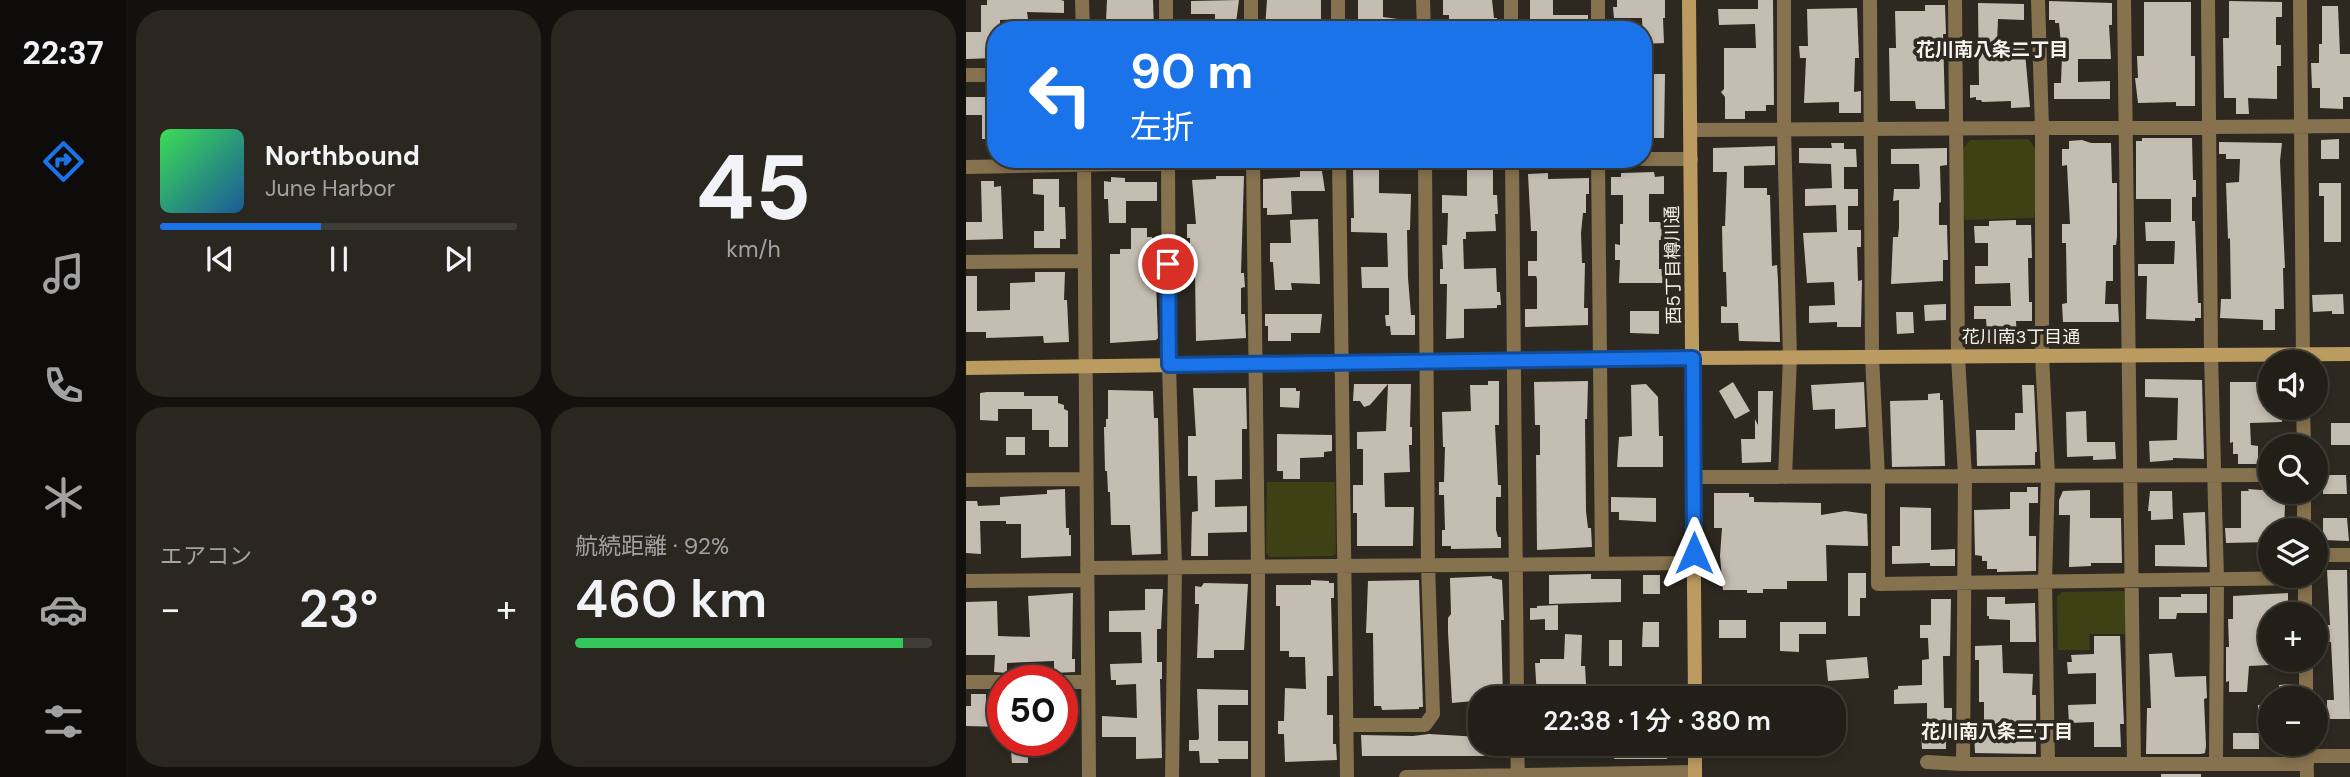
<!DOCTYPE html>
<html lang="ja">
<meta charset="utf-8">
<style>
:root{--surface:#221f18;--page:#2a2721;--text:#f1f3f6;--muted:#a2a2a2;--line:#3f3d37;--accent:#1a73e8}
body{margin:0;font-family:"DM Sans","Noto Sans JP",sans-serif;background:var(--page);color:var(--text);height:100vh;display:flex;flex-direction:column;font-size:26px;white-space:nowrap}
*{box-sizing:border-box;margin:0}
p{font-size:23px;color:var(--muted)}
.icon{flex:none;width:38px;height:38px;fill:none;stroke:currentColor;stroke-width:2;stroke-linecap:round;stroke-linejoin:round}
.map{position:relative;flex:1;overflow:hidden}
.side{display:flex;flex-direction:column;gap:10px;padding:10px;background:#13110d;width:840px}
.side>*{flex:none}
.guide{position:absolute;left:21px;top:21px;width:665px;height:147px;border-radius:28px;box-shadow:0 4px 10px #0003,0 0 0 2px var(--line);background:#1a73e8;color:#fff;overflow:hidden}
.fabs{position:absolute;left:1292px;top:350px;display:grid;gap:14px}
.fabs a{display:grid;place-items:center;width:70px;height:70px;border-radius:50%;background:var(--surface);box-shadow:0 4px 10px #0003,0 0 0 2px var(--line);font-size:35px}
.speed{position:absolute;left:21px;top:665px;display:flex;gap:14px;font-size:35px;font-weight:700;text-align:center}
.speed>*{display:grid;place-content:center;width:91px;height:91px;border-radius:50%;background:var(--surface);box-shadow:0 4px 10px #0003,0 0 0 2px var(--line);line-height:1}
.speed .limit{border:10px solid #d22;background:#fff;color:#111}
.pin{position:absolute;display:grid;place-items:center;width:60px;height:60px;color:#fff;margin:-30px;border:4px solid #fff;border-radius:50%;box-shadow:0 2px 7px #0007}
.me{position:absolute;width:77px;margin:-38px;rotate:0deg;stroke-linejoin:round;filter:drop-shadow(0 0 5px #0008)}
.turn{display:flex;align-items:center;gap:24px;height:147px;padding:0 28px;font-size:32px}
.turn .icon{width:91px;height:91px;stroke-width:2.5}
.turn b{display:block;font-size:49px;line-height:60px}
.big{font-size:52px;font-weight:600;line-height:1.1}
.side .card{flex:1;display:flex;flex-direction:column;justify-content:center;gap:10px;min-width:0;padding:0 24px;border-radius:28px;background:var(--page)}
.side .dial{align-items:center;gap:0}
.dial b{font-size:91px;line-height:1}
.song{display:flex;align-items:center;gap:21px}
.cover{width:84px;height:84px;border-radius:10px;background:linear-gradient(135deg,hsl(130 70% 55%),hsl(210 70% 35%))}
.played{height:7px;border-radius:4px;background:linear-gradient(90deg,var(--accent) 45%,var(--line) 45%)}
.keys{display:flex;justify-content:space-around;direction:ltr}
.heat{display:flex;justify-content:space-between;align-items:center;font-size:38px;direction:ltr}
.charge{height:10px;border-radius:5px;background:linear-gradient(90deg,#34c759 92%,var(--line) 0)}
.side .tiles{flex:1;display:grid;gap:10px;grid-template-columns:repeat(2,1fr)}
.trip{position:absolute;left:502px;top:686px;width:378px;height:70px;border-radius:28px;background:var(--surface);box-shadow:0 4px 10px #0003,0 0 0 2px var(--line);font-weight:600;line-height:70px;text-align:center}
main{display:flex;flex:1;min-height:0}
.dock{display:flex;flex-direction:column;width:126px;justify-content:space-around;align-items:center;background:#0e0c0a;color:var(--muted)}
.dock .icon{width:49px;height:49px}
.dock .active{color:var(--accent)}
.dock b{font-size:32px;color:var(--text)}
.map>svg:first-child{display:block}
</style>
<main>
<nav class="dock">
<b>22:37</b>
<svg class="icon active" aria-label="directions" viewBox="0 0 24 24"><path d="M12 3l9 9-9 9-9-9zM9 14v-3h6M13 9l2 2-2 2"/></svg>
<svg class="icon" aria-label="music" viewBox="0 0 24 24"><path d="M9 18V5l10-2v13"/><circle cx="6" cy="18" r="3"/><circle cx="16" cy="16" r="3"/></svg>
<svg class="icon" aria-label="phone" viewBox="0 0 24 24"><path d="M5 4h4l2 5-3 2q2 4 5 5l2-3 5 2v4C11 20 4 13 5 4z"/></svg>
<svg class="icon" aria-label="climate" viewBox="0 0 24 24"><path d="M12 3v18M4 7l16 10M4 17L20 7"/></svg>
<svg class="icon" aria-label="car" viewBox="0 0 24 24"><path d="M5 17H2v-5l4-1 3-4h7l3 4 3 1v5h-3M9 17h6M6 11h13"/><circle cx="7" cy="17" r="2"/><circle cx="17" cy="17" r="2"/></svg>
<svg class="icon" aria-label="filters" viewBox="0 0 24 24"><path d="M4 7h16M4 17h16"/><circle cx="9" cy="7" r="2"/><circle cx="15" cy="17" r="2"/></svg>
</nav>
<section class="side">
<div class="tiles">
<div class="card">
<div class="song"><i class="cover"></i><div><b>Northbound</b><p>June Harbor</p></div></div>
<div class="played"></div>
<div class="keys"><svg class="icon" aria-label="previous" viewBox="0 0 24 24"><path d="M18 5L8 12l10 7zM5 5v14"/></svg><svg class="icon" aria-label="pause" viewBox="0 0 24 24"><path d="M8 5v14M16 5v14"/></svg><svg class="icon" aria-label="next" viewBox="0 0 24 24"><path d="M6 5l10 7-10 7zM19 5v14"/></svg></div>
</div>
<div class="card dial"><b>45</b><p>km/h</p></div>
<div class="card"><p>エアコン</p>
<div class="heat"><a>−</a><b class="big">23°</b><a>+</a></div>
</div>
<div class="card"><p>航続距離 · 92%</p><b class="big">460 km</b><div class="charge"></div></div>
</div>
</section>
<div class="map">
<svg width="1384" height="777" viewBox="0 0 1384 777">
<rect width="100%" height="100%" fill="#2d2920"/>
<path fill="#3d4114" d="M1062 139C1082 160 1072 193 1068 218L999 220C995 195 983 160 1004 140Z
M301 482H369L370 554 366 556 304 557 300 553Z
M1159 591 1160 634H1123L1124 650H1092L1091 597 1096 592Z"/>
<path fill="#c4bdb2" d="M21 0H95L98 1V13L61 12 62 19 34 20V26H30V58L0 59V32H15V5H21Z
M141 0H187L188 30H166V21H140Z
M273 0 269 30H249V14H225V1Z
M301 0H355V30L299 28Z
M392 0H417V17L432 19V30H392Z
M477 0H526L528 18H531L532 30H483V15H477Z
M564 0H587V15H622V29L564 30Z
M651 0H699V18H697L698 43 677 44 676 18H648L647 7H651Z
M792 0H807L808 105H800V111H779V119H759V97L755 92 758 89V48H790L789 24 753 25 752 9H792Z
M1083 1 1146 3V25H1143L1145 59H1112V82L1144 81V99H1088V83H1095L1096 55 1093 23H1089V20H1083Z
M1263 1 1316 2V17H1310V45H1315V66H1311V99L1282 98 1283 114H1270V98H1258L1257 38H1263Z
M1178 2H1225V56H1229V106H1210V102L1172 103 1169 78H1172L1171 56H1178Z
M1012 3 1058 4V20L1032 19 1031 43 1058 42 1064 107 1045 108V101L1016 102 1015 100H1010V97L1004 98V85H1013Z
M959 5H979L980 34H977L979 109H950L949 101H924L923 48H930L929 11H959Z
M1356 6H1372L1374 54H1384V97H1377V109L1354 108V88H1346L1345 63H1353V44H1356Z
M891 8 893 58H889L888 92 895 91V113H873V102L838 103 840 58H834L833 46H842L841 9Z
M677 74H699L698 138H678Z
M0 97H30V139H16V115H0Z
M1176 138H1226L1227 180H1230V197H1226V221H1229L1232 303H1235V318H1229V321L1180 319 1181 276H1172V264H1208L1209 241H1180L1179 222H1205V199H1170V141H1176Z
M1373 139V159H1355V140Z
M1116 140 1125 143H1145L1146 183H1151V237L1150 245H1147V281H1140L1139 304H1152L1153 322H1097L1096 304 1101 303 1100 243H1096V224H1104L1101 165 1096 166V149H1103V141Z
M1253 142 1316 143 1314 161 1319 268H1317L1318 309H1309V330H1297V320L1254 318 1255 299H1265L1264 238 1262 239 1260 183 1273 182 1274 159H1260V154H1253Z
M865 143H878V149H890L891 167H878V189H892V206H882V230H895V247H891L892 281 896 280 895 327H871V322L843 323V306L869 305 868 282 841 283 837 233 871 232 870 205 839 206V189L866 188 865 164 833 163V148H866Z
M809 146V165L778 166V188H801V195H804L806 266 811 265 812 281 814 342 773 341 772 323H755V306L761 307 760 272H757L756 226H759L761 172H747V148Z
M981 148V165L974 166 975 202 973 203V225H981L982 260H977V281L925 284 927 237H932L933 227V200L927 201 928 189H953L954 186 953 164H925V149Z
M501 168H527V195H531L532 214H529L530 231 500 232V239H497L498 269 530 268 531 292H534L535 305H531V308L498 309V338L480 339 481 284H474V269H477L476 245H481L482 213H476V195L501 196Z
M387 170H413V193L445 194 444 230H441L442 278 445 315H449V335H425L424 326H420L419 315H423V288H396L395 267H422L421 233 385 232V218H388Z
M334 171H356L359 191H325L326 214 301 215V208H297V179L334 177Z
M688 172 689 177 698 176V194H683V222H700L701 240H693V269H697V283H653L654 260H649V244L654 245V224H657V195H645V177H655V173Z
M582 173V179L623 178V194H620V213H617L615 233 616 263H619L618 308H622V325L559 327V309H571V279L570 276H562V261H571V231H565L562 174Z
M250 176H278L275 273H278L279 287 275 288V314H279L280 338 230 341 229 271H227L226 245H224V238H221V224H230L226 180 250 179Z
M145 177 159 178V182H191V201H160V223H143L142 199H138V181L145 182Z
M67 179H93V207H99L100 239H94V248H68V231H78V195L67 194Z
M15 181H28V187L35 186 37 239 0 240V222H16Z
M1353 183H1375V242H1358V196H1353Z
M352 219 354 284 325 283 326 290H309L307 262H304V243H325L324 220Z
M1050 220V225H1065L1066 258H1062L1063 302H1066V321H1050L1051 338H1038V331H1021L1020 319H1008V306H1045L1044 283 1009 284V266H1022V243H1009L1008 226H1023V221Z
M165 228H181V237H186L187 250H189L192 338 190 340 144 343V254H154V249H165Z
M69 272H99L98 300H101L103 342 78 343 77 336 20 338V332H0V276H11V311L44 310V283L69 282Z
M1377 294 1378 314H1366V311L1347 312 1346 295Z
M980 304V320L959 321 958 305Z
M664 311H693V334L664 333Z
M930 312H947L948 333 931 334Z
M299 314H356L354 333H325V341H302V326H299Z
M1292 377H1304V408H1316V422L1284 423 1285 445 1292 446V464H1272V454H1267V442L1264 443V382H1293Z
M1179 379 1236 380 1238 459 1207 458V460L1184 462 1183 441 1211 440 1212 398 1179 397Z
M522 381H533V425H529L532 485H535V497H530V530L532 537H535V548L485 549V546H476V530H479L478 495H473V482H478L479 447H477L476 412 505 411 504 385H522Z
M622 381 621 419H619L620 511 622 528H625L626 547 571 550 570 455H574V425H569L568 382Z
M767 382 784 411 769 419 753 391Z
M898 382 900 427 869 429V409L847 410 845 385Z
M388 384H445L444 427H446V445H443L444 472 418 473 419 507H448L447 546H391V513H387V485H397V449H391V432L420 431 422 384 404 405 398 407 394 401H387Z
M680 384 692 397 693 436H697V467H651L653 437 666 436 665 385Z
M1056 385H1068L1071 452H1069V465L1011 466 1010 430H1049V413H1057Z
M227 388H280L281 429H276V479L249 480V507L281 506V532L242 533V556H225L226 512 232 511 231 476H222V436H230Z
M314 388H330V391H334L333 408 314 407Z
M142 390 187 391 188 418H192L195 554 166 555 164 525H145L144 492H142L141 471H139L138 427H140V419H142Z
M792 391H807L805 462 776 463 775 439H789V419L792 425Z
M21 392H58V396H92V403L98 405V409L102 411V447H83V430H66V409H32V421L14 420V393Z
M974 393V400H977L979 466 926 467 924 401 962 400V394Z
M1120 411 1121 442H1149L1150 459 1127 460V456L1101 457 1100 412Z
M1365 423H1384V445H1365Z
M311 434 366 435V451L358 452V457L334 458V479H317V471H311Z
M40 437H59V455H40Z
M1357 475H1380L1381 494H1357Z
M1061 487H1072V503H1063V536H1070V571L1031 572V569H1021V561H1016V556L1009 555 1008 510 1044 509V492H1061Z
M99 489 100 528H103V535H105V556L55 558V524H40V521H14L15 554 0 553V501H11L12 506 34 505V497L81 494V490Z
M1282 489 1323 492V505H1319L1318 530H1304V542L1260 543 1259 528H1275V491H1283Z
M1124 490V518H1155L1156 563H1125V566L1103 567 1104 515H1093V500L1097 491Z
M1184 491H1206L1207 519 1185 520V511H1182Z
M748 493H783V497H788V502L855 503V515L879 511 901 514 902 546 860 545 861 581H821V589H797V593H781V590H757L754 556 756 528H748Z
M645 497 690 498V522L653 520V512H645Z
M934 507 965 508V550L989 549V566H964V563L926 564V546H934Z
M1239 512 1241 567 1189 566V545H1219L1217 513Z
M1357 518H1381L1383 541 1357 540Z
M1361 570H1381L1384 719H1361V700H1368L1365 642H1358L1357 625H1364Z
M882 573H900V598H894V616H882Z
M625 574V579H655V602L583 604V575Z
M677 575H694V594H677Z
M526 576V578L536 580 538 620H535L537 698H508V701L486 703 482 632V618L485 614 484 578Z
M345 580 363 581V583H368V598H365L367 676H361V715H367V744H370L371 760 319 762 318 734H312V721H318L319 688 340 689 339 657H323V651H314V606H310V585H345Z
M453 580 457 707H453V709L416 710 415 706H408L407 633H400L402 581Z
M238 583 282 584 278 650H248V658H231L233 604H229V586L235 587Z
M179 589H197L195 629H191V662H196V679H194L196 758 170 759V737H136V716L171 718 170 684 150 685V680H145L144 664 176 663 175 632H143V611L179 610Z
M107 593 106 659H109V672L88 673V661L41 663V673L28 672 29 655H0V602L31 601 32 636 64 637 62 596Z
M1322 593V614H1304V665L1283 666 1281 692H1263V681L1260 682V647H1263L1262 619H1267V596Z
M1215 594H1241V613H1211L1210 619H1193V597H1215Z
M1021 597H1039V604L1069 603 1070 642H1044V620L1023 619V616H1021Z
M965 599H985L984 656H977L978 708H986V725H980V749H956L955 731H961V703L928 704V690L932 689V686L956 685V660L963 659 962 638H954V625H965Z
M592 605V630H579V619L564 620V608H571V606Z
M753 620H780V638H753Z
M677 622H693V647H676Z
M814 622H860V634H833V652L814 651Z
M599 634 616 635 615 666H619L620 684H587V698H571L569 663H574V659H598Z
M1128 636H1154L1158 724H1154L1155 747H1128V722L1103 723 1102 705 1130 704V673L1102 674 1101 662H1106L1105 655 1128 654Z
M643 640H656V666H643Z
M1036 645 1037 673 1067 674 1066 695H1070V754L1009 753 1008 731H1018V702H1013V660H1009V646Z
M1206 653 1209 677 1240 676 1241 698 1238 699 1240 746 1239 753 1235 754H1180L1181 708H1185L1183 654Z
M901 657 903 678 862 681 860 660Z
M1327 684V698H1313V685Z
M231 689 282 690V705H252V741H282V759H252L253 763H234L233 751H223V740H232L233 738Z
M5 694H20V701L37 702V727L0 726V706H5Z
M1292 705H1304V722H1292Z
M108 715 109 730H96V716Z
M1267 733H1293V749H1267Z
M463 734 514 737V744H520V756H396L395 735 447 736Z
M44 740H62V763H46Z
M648 744H701V759H648Z
M1195 774H1235V777H1195Z"/>
<g fill="none" stroke-linecap="round" stroke-linejoin="round">
<path stroke="#87724f" stroke-width="14" d="M116 0 117 30
M200 0V30
M285 0V30
M372 0V30
M457 0 458 30
M545 0V30
M632 0V30
M818 0V129L824 358 819 477
M904 0 906 357 912 477V584L1339 578
M989 0 992 357 999 476 997 764
M1072 0 1076 128V356L1082 476 1079 581 1082 764
M1158 0 1168 764
M1242 0 1245 355 1251 579 1250 764
M1334 0 1337 362
M0 75H30
M725 130 1384 126
M118 159 123 777
M202 159 203 365 209 567 206 777
M287 159 292 566V777
M373 159 381 777
M546 159 551 698
M632 159 636 563
M677 159H725
M0 167 401 159
M0 262 118 261
M1337 408 1338 446
M728 477 1304 475
M0 480 120 479
M1338 492V530
M1349 555H1384
M121 568 728 563
M1339 576V614
M0 581 121 580
M1340 660V698
M0 682H37
M96 682H122
M380 725H459L467 714 462 565 459 159
M551 744 552 777
M1340 744 1341 777
M1340 756H1384
M961 762 997 764H1341
M440 777 729 772"/>
<path stroke="#bc9b61" stroke-width="14" d="M723 0 729 698
M0 368 727 358 1384 354
M729 744V777"/>
</g>
<g fill="none" stroke-linecap="round" stroke-linejoin="round">
<g stroke="#114b97" stroke-width="18">
<path id="route" d="M202 264 203 365 727 358 728 553"/>
</g>
<use href="#route" stroke="#1a73e8" stroke-width="12"/>
</g>
<g text-anchor="middle" dominant-baseline="central" stroke-width="7" stroke-linejoin="round" paint-order="stroke">
<g font-size="18" fill="#f6f3ed" stroke="#2d2920">
<text transform="translate(707 265) rotate(-91)">西5丁目樽川通</text>
<text x="1055" y="337">花川南3丁目通</text>
</g>
<g font-size="19" font-weight="bold" fill="#f6f3ed" stroke="#2d2920">
<text x="1026" y="49">花川南八条二丁目</text>
<text x="1031" y="731">花川南八条三丁目</text>
</g>
</g>
</svg>
<div class="fabs">
<a><svg class="icon" aria-label="sound" viewBox="0 0 24 24"><path d="M4 9h4l5-4v14l-5-4H4zM17 9q2 3 0 6"/></svg></a>
<a><svg class="icon" aria-label="search" viewBox="0 0 24 24"><circle cx="10" cy="10" r="6"/><path d="M15 15l6 6"/></svg></a>
<a><svg class="icon" aria-label="layers" viewBox="0 0 24 24"><path d="M12 4l9 5-9 5-9-5zM3 14l9 5 9-5"/></svg></a>
<a>+</a>
<a>−</a>
</div>
<div class="speed"><div class="limit">50</div></div>
<div class="pin" style="left:202px;top:264px;background:#d93025"><svg class="icon" aria-label="arrive" viewBox="0 0 24 24"><path d="M6 21V4h12l-3 4 3 4H6"/></svg></div>
<svg class="me" style="left:728px;top:553px" viewBox="-20 -20 40 40"><path d="M0-17L14 15 0 8-14 15z" fill="#1a73e8" stroke="#fff" stroke-width="4"/></svg>
<div class="trip">22:38 · 1 分 · 380 m</div>
<div class="guide">
<div class="turn"><svg class="icon" aria-label="left" viewBox="0 0 24 24"><path d="M17 20v-9H6M10 6l-5 5 5 5"/></svg><div><b>90 m</b>左折</div></div>
</div>
</div>
</main>
